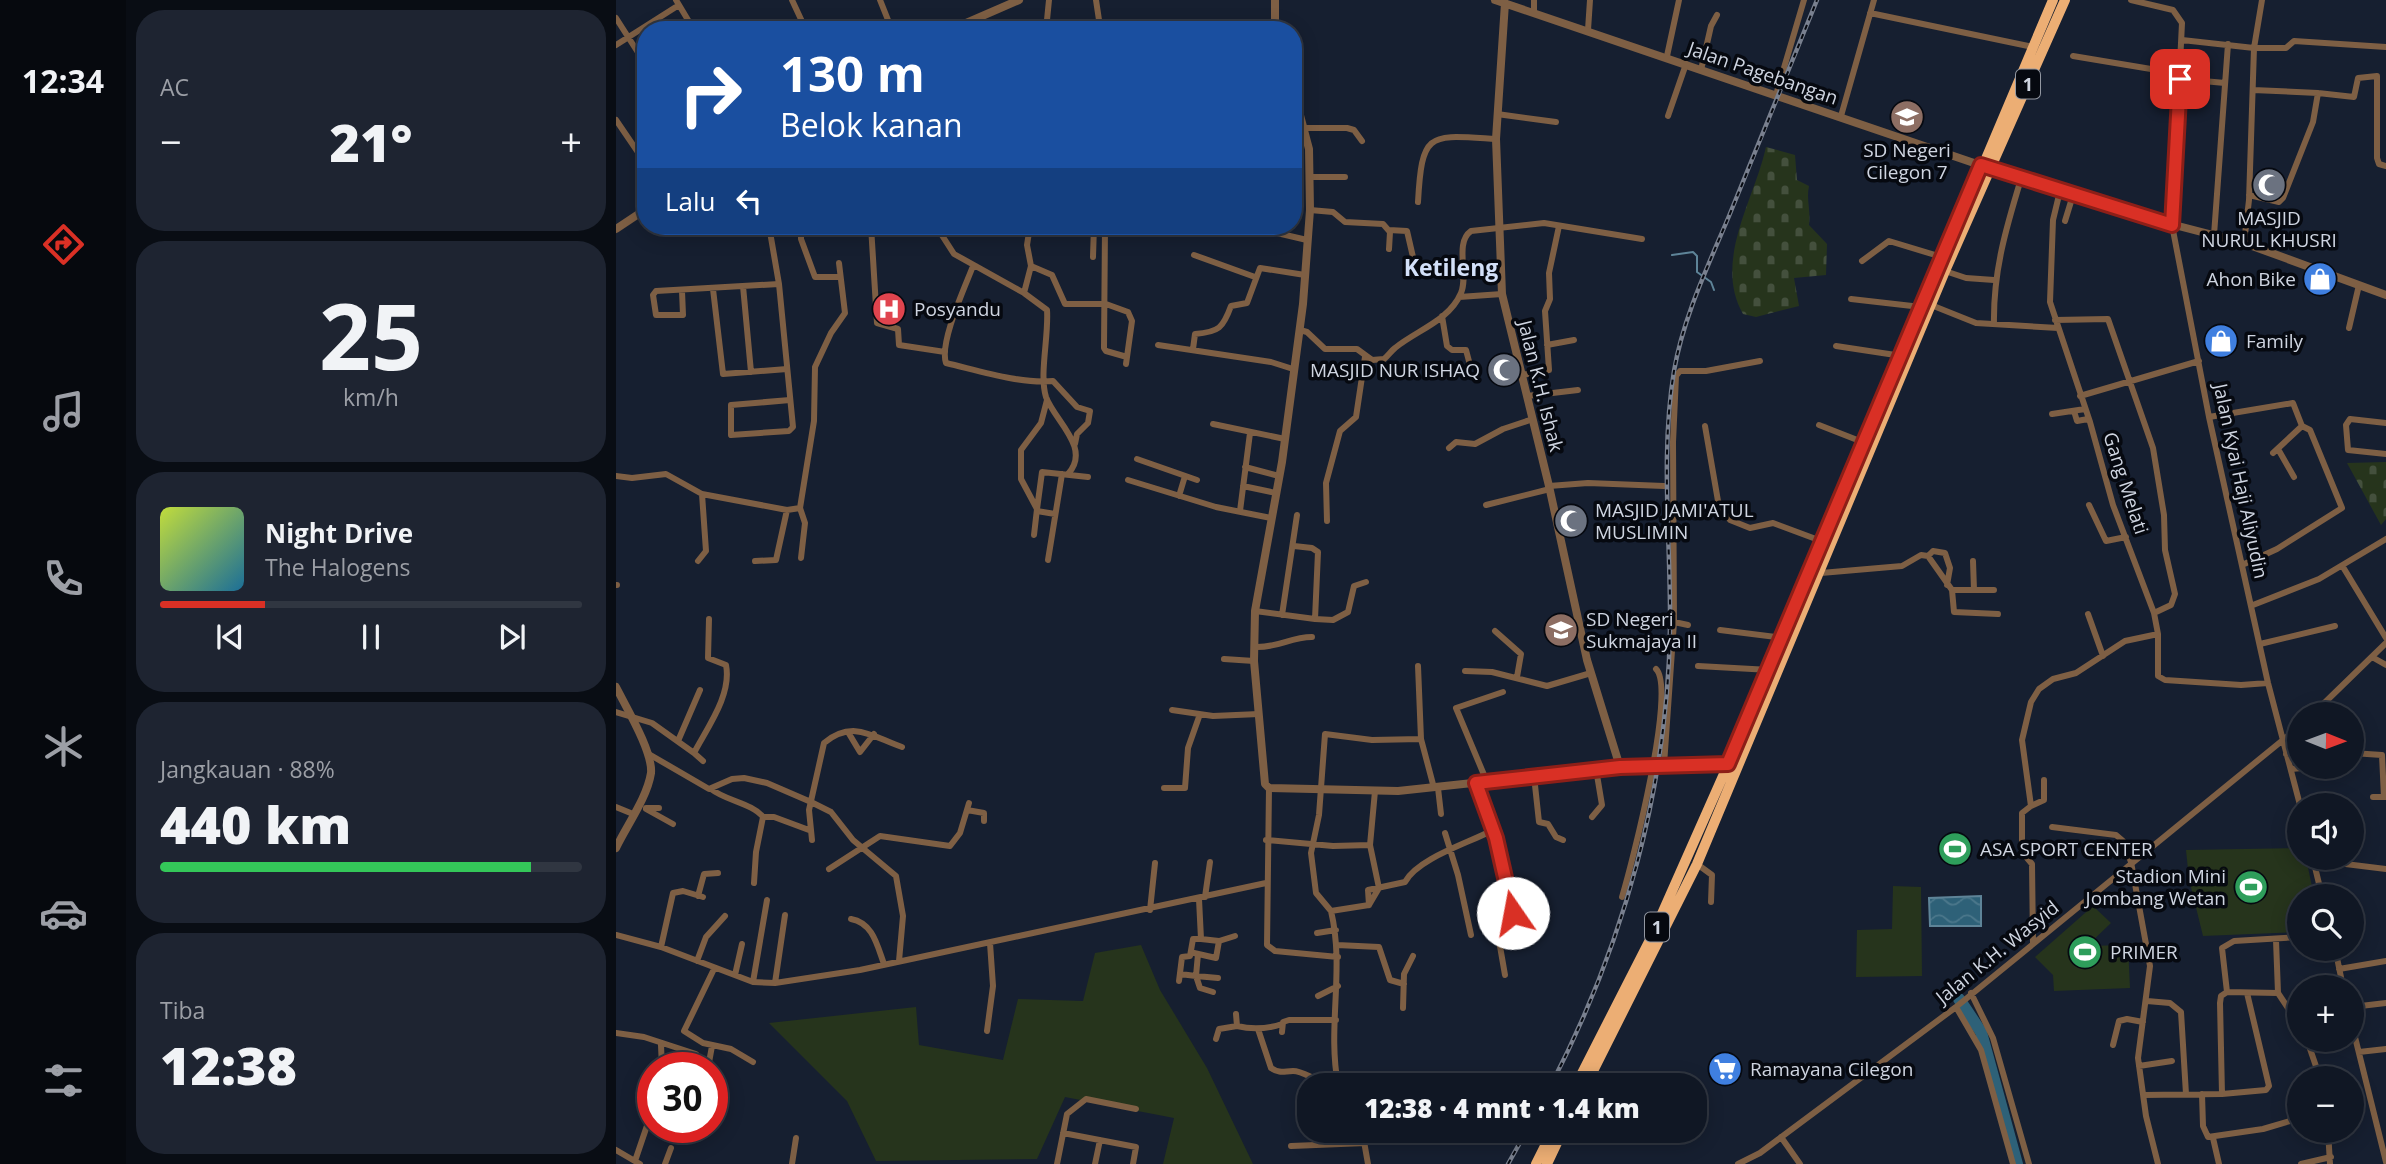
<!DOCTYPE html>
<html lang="id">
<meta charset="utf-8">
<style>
:root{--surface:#101724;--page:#1e2431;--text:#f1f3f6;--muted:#9c9fa6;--line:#303641;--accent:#d93025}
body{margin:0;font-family:"Open Sans",sans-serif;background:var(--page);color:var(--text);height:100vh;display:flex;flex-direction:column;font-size:26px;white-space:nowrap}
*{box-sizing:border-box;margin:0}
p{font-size:23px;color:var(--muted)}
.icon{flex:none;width:38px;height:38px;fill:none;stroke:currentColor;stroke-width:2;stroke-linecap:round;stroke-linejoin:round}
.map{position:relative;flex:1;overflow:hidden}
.side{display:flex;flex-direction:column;gap:10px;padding:10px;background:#090d14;width:490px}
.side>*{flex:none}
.banner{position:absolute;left:21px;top:21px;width:665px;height:214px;border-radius:28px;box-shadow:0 4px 18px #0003,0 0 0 2px var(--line);background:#1a4fa0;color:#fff;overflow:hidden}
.needle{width:46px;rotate:91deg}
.tools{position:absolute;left:1671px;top:702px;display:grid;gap:14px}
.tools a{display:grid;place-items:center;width:77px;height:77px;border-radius:50%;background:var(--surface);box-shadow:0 4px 18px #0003,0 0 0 2px var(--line);font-size:35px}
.speed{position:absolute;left:21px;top:1052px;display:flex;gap:14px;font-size:35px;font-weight:700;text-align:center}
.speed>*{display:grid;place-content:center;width:91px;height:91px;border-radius:50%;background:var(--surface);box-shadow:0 4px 18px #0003,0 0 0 2px var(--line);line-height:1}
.speed .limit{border:10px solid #d22;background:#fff;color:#111}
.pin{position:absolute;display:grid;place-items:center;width:60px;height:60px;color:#fff;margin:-30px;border-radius:14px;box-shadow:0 4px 10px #0006}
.me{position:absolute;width:77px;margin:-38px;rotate:348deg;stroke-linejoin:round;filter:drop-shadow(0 0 5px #0008)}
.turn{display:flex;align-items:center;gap:24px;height:147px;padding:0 28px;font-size:32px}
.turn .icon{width:91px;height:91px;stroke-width:2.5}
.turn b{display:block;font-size:49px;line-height:60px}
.then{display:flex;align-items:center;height:66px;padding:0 28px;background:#0003;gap:14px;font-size:26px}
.big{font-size:52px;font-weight:800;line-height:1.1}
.side .card{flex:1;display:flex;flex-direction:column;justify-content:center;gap:10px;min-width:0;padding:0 24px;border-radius:28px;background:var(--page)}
.side .dial{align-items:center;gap:0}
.dial b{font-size:91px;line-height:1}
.song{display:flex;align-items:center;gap:21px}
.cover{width:84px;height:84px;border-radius:10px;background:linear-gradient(135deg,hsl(70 70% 55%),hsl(200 70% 35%))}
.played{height:7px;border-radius:4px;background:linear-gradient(90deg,var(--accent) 25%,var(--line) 25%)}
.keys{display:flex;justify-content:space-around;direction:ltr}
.heat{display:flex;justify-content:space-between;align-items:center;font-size:38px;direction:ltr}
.charge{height:10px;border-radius:5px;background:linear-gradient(90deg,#34c759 88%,var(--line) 0)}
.trip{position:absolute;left:681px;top:1073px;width:410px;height:70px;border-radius:28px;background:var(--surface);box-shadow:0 4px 18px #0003,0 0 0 2px var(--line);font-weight:800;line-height:70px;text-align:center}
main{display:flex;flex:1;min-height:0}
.menu{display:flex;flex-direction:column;width:126px;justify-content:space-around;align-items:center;background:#06090e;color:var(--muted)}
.menu .icon{width:49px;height:49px}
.menu .on{color:var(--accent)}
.menu b{font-size:32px;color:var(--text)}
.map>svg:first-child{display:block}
</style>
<main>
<nav class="menu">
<b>12:34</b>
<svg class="icon on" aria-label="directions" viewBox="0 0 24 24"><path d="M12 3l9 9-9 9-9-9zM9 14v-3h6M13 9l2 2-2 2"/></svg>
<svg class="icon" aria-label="music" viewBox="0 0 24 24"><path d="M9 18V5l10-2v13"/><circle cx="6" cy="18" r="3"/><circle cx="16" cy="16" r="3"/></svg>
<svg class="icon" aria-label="phone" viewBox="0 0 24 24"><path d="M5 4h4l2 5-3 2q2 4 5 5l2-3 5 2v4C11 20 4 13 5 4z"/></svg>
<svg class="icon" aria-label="climate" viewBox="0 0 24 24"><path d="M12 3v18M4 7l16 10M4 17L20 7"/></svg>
<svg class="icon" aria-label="car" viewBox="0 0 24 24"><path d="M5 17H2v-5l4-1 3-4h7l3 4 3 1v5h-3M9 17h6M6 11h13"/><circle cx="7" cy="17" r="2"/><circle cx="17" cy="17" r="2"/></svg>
<svg class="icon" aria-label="filters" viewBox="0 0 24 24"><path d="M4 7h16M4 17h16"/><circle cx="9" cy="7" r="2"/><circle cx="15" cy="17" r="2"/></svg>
</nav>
<section class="side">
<div class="card"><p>AC</p>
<div class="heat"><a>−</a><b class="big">21°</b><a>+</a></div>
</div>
<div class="card dial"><b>25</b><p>km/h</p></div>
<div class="card">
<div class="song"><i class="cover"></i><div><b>Night Drive</b><p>The Halogens</p></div></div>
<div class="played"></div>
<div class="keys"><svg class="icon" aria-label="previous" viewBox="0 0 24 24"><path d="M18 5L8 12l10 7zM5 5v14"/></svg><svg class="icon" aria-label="pause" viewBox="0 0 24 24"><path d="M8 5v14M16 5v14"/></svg><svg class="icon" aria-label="next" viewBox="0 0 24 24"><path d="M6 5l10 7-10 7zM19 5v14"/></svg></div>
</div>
<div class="card"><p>Jangkauan · 88%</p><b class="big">440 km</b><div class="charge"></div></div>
<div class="card"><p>Tiba</p><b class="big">12:38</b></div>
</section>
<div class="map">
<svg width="1770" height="1164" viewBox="0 0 1770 1164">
<defs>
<pattern id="cemetery-stones" width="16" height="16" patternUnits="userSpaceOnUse" patternTransform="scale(1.75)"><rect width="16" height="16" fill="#26341c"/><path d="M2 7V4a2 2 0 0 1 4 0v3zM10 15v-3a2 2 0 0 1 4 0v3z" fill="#44503d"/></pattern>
<pattern id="water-waves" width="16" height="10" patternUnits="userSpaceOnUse" patternTransform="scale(1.75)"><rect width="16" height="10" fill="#2e6178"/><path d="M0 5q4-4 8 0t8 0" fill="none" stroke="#4b778b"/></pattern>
</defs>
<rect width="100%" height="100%" fill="#161f30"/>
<path fill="#26341c" d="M1683 848 1684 858H1690L1698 896H1684L1683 932 1587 936 1573 879 1570 850Z
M1277 886 1305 887 1306 976 1240 977 1241 930 1276 929Z
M1477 906 1495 923 1471 946 1512 945 1514 988 1438 991 1437 975 1419 957Z
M525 945 544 990 591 1068 637 1164H547L558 1118 449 1097 421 1159 260 1161 231 1101 153 1023 300 1007 303 1045 387 1060 402 999 467 1001 479 953Z"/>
<path fill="url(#cemetery-stones)" d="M1150 147 1179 155 1181 180 1193 186C1190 200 1195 210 1193 225L1211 244 1210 275 1178 278 1183 306 1140 317 1127 314C1097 261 1138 201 1150 147Z
M1770 462V519L1765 525 1731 463Z"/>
<path fill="url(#water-waves)" stroke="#5e8498" stroke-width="2" d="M1365 896V926H1314L1313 898Z"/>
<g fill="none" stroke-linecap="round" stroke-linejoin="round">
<path stroke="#5e8498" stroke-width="2" d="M1056 255 1077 252 1081 256V272L1095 282 1098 290"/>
<path stroke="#2e6178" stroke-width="12" d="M1343 999 1365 1032 1401 1164"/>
<path stroke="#7e5f44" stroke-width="6" d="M60 0 78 30
M176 0 190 30
M264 0 276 30
M480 0 483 20
M1515 0 1557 10 1566 23 1556 225 1593 417 1652 683 1684 805
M918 11V0
M1254 13 1417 47
M0 18 30 65
M430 30 433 0
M972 30 974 0
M1566 40 1638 48 1646 0
M0 45 63 5
M1051 56 1063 0
M1457 56 1565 74
M1085 70 1095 26 1101 15
M1565 79 1609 83
M1702 93 1738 97 1742 78 1761 76V158L1763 164 1770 166
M1160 95 1188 0
M881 114 940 122
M1052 116 1070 64
M1225 116 1258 0
M0 120 30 164
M677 128H731L738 130 746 141
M694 177H729
M1444 191 1437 220 1434 302 1474 422 1497 505 1538 613 1542 634V676L1549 680 1625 685 1652 683
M1633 195 1663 202 1667 198 1697 122 1702 93 1637 90
M802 202C806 130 813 135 880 139
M694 210 717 212 729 222 767 224 774 232 773 249
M1449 221 1457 195
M153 226 163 284 177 427 173 431 115 435V405L174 400
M185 226V239L199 277H224
M255 226 261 323 282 329 283 345 329 352
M320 226 338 254 408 293
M414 226 411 245 415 266 436 275 449 304H490L512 312 516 321 510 364
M489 226 488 348 490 351 511 357
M648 230 691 240
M773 230 791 231 797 257
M1598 235 1612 44
M1628 243 1633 200 1638 48H1670L1678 41 1770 47
M578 255 639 277
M477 257 478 226
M1246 261 1273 241 1326 257
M357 266C349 287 323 343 330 363 364 371 404 384 437 381L461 407 474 411 472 423 461 434 459 444
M415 266 408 293 431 310C433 335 423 375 430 397 438 420 476 448 452 474
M1329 271 1350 278 1378 280
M127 286 135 372
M97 289 107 374 171 369
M66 291 67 315H40L37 295 40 291 163 284
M843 297 886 294
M1235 299 1305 307
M1315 305 1360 323 1442 328
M826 316 831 346 836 350H850L854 365
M1439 320 1492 319 1537 448 1548 515 1549 550 1559 594 1555 605 1538 613
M1378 324C1377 272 1390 228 1405 179
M1733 328 1743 285
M684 330 691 332 709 349H741L756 360 768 359C772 356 775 351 779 348 801 330 833 321 845 293 853 275 838 243 855 231L928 223 1026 239
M542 345 655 362 677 369
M931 345 958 340
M1220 346 1286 356
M577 349 579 334C603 332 607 328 615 306L631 303 644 268 689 275
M906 375 933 370 929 311 934 299 933 273 943 226
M911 396 962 390
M1464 396 1583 361
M1458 411 1461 421 1472 419
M1436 414 1469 409
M1593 417 1677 403 1686 426
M1770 423 1734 419 1730 425 1732 450 1770 454
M597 424 669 439
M1203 425 1249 443
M1089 426 1102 501 1114 520 1134 528 1157 523 1208 542
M833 448 840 442 859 444 887 429 917 419
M1662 449 1678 477
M1657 453 1686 426
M521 459 581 480
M629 467 663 476
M0 476 16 478 50 474 86 494 171 510 184 508 198 421 199 367 215 333 229 313 223 263
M512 480 600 507 655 518
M627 486 660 493
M933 486 972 483 1048 486
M563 496 569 476
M870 505 934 489
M1473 505 1490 541 1510 537
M184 508 189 523 185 558
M421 509 426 472 472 477
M421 511 439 514
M624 511 634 433
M711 521 710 483 724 431 740 417 749 357
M418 535 421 509 405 479V450L425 423 431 400
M1312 556 1317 551 1329 553 1334 568 1331 585
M432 560 446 474
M82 561 90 551 86 494
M139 561 160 560 171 510
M1357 561 1358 590
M1626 565 1661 549 1726 508 1694 430 1686 426
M1727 567 1770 638
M1205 573 1286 566 1305 555 1312 556 1336 590H1378
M0 585H1
M1336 590 1338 612 1382 614
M1637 605 1703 579 1770 539
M639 611 699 619 702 552 696 548 678 546
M1472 614 1487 656
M666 615 681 515
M699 619 717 620 732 612 738 586 750 582
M1058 622 1072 625
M1104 630 1168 638
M879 631 905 654 901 677
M1644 644 1719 626
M639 647C662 648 674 637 696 637
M1756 657 1770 665
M608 659 638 661
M802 666 805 739
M1082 666 1154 670
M849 671 876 672 931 686 975 673
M556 710 597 716 643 714
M0 712 36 723 78 753C91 728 116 695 110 665L92 658 93 619
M1697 714 1770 643
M232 732 244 752 258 734
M62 741 84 690
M31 753 93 789 116 779 128 778 151 783 195 802 215 812 237 840 280 876 287 916 283 961
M78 753 87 761
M1736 753 1766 755 1768 797
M1670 754 1684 753
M1048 765 1058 622 1057 442 1060 376 1064 371H1090L1144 361
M1675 769 1709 766
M918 776 923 822 932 824 940 837 947 840
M871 782 840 708 887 692
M860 783 879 838 898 915 899 921 881 929 889 975
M548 788H569L572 748 584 714
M653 788 651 945 659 951 722 957
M818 788 805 739 756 740 709 734 703 815 695 853 700 893 715 911 753 905 752 890 789 882C802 858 853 843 877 830
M822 788 825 814
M95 789C110 801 136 803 147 817L140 852 138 883
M1757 797H1770
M1415 806 1428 800V780
M0 807 17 814
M30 808H43
M30 809 57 824
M351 810 368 813V821
M147 817H158L193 830
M976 817 986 805 980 769
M1436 827 1500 835 1507 841 1515 862 1534 966 1522 1058 1530 1116 1542 1164
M829 833 842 875 855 935
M196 840 193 810 208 743C237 719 257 737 286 747
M650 840 717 846 754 845 763 888 753 905
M754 845 759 791
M1697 859 1706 896
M1697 860 1770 869
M1081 864 1096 875 1095 902
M213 869 264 836 334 846 344 833 353 803
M82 896 88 874 102 873
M589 897 594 862
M1006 897C1016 864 1061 689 1040 669
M534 910 539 863
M715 911C729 969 711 1027 722 1084L726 1085
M235 919C257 923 261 945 268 964
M899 921 926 915
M701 933 720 930
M0 935 45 947 137 982 159 983 244 970 650 883
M585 939 603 941 619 936
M1660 940 1662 993 1684 1026
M1417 943 1416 864 1406 852V813L1415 806 1406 740 1415 702 1423 689 1437 679 1460 673 1509 641 1542 634
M721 945 763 947 774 980 788 984
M45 947 57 893 67 891 87 897
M1719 948 1727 987
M578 953 600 958 603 941
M582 954 580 976 602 978
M81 961 90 937 109 916
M98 969 68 1031 87 1043 115 1049 137 1062
M1723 969 1770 961
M564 974 580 976 584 988 597 992
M119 975 126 944
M563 981 566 957 574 956 577 939H585L583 899
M137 982 151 900
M159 983 169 915
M1355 993 1377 1038 1413 1164
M1662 993 1611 992 1606 948 1618 941 1684 937
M702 996 722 986
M1531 1001 1554 1003 1565 1012 1570 1094
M1340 1007 1365 1050 1397 1164
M1736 1007 1770 1003
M787 1008 788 974 797 956
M620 1014 621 1026C637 1030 651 1029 666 1024
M1736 1025 1770 1162
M642 1029 655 1068C664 1074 668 1071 677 1071 690 1071 702 1085 722 1084
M371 1031 377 986 374 943
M666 1032 667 1022 673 1020H720
M0 1033 28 1037 80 1054
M600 1039 603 1029 621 1026
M1691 1040 1704 1078
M1694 1044 1711 1040
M45 1045 46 1068
M1497 1045 1503 1021 1511 1019 1527 1022
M1743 1052 1770 1049
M1523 1066 1556 1061
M69 1068 73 1052
M92 1068 96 1046
M747 1085H763
M1586 1094 1587 1126 1592 1137 1647 1129 1684 1118
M1606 1094 1650 1090 1653 1086 1631 993
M1528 1095 1606 1094 1604 1003 1605 996 1611 992
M746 1130 752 1164
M1712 1130 1714 1164
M447 1133 520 1147 517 1164
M1165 1137 1184 1164
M1597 1138 1603 1164
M675 1146 750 1143
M0 1150 24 1164
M19 1161 37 1108
M49 1164 55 1148
M176 1164 180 1138
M441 1164 451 1114 470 1099 520 1109
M479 1164 484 1140
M1122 1164 1144 1153 1340 1007 1684 726
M1685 1164 1715 1157"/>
<path stroke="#7e5f44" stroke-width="8" d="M659 0V30
M879 0 1405 179 1516 214 1628 243 1770 295
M889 3 880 139 886 294 933 486 971 660 1004 767
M334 30 403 0
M677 89 693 149 694 210 687 304 666 462 639 611 638 661 649 784 653 788 782 791 1004 767 1112 764
M0 229 30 209
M0 687C10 707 37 752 35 773 31 798 11 825 0 848"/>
<path stroke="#ecae74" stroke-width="10" d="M960 1085 1037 934 1154 670 1437 0
M970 1085 1081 864 1329 271 1449 0
M920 1164 937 1130
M931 1164 947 1130"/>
<g stroke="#79808f" stroke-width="4.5">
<path id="rail" d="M935 1085C1008 944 1052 786 1054 627 1055 543 1044 455 1058 371 1067 318 1092 266 1113 216 1143 144 1172 72 1201 0
M892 1164 911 1130"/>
</g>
<use href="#rail" stroke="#060910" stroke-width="2" stroke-dasharray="5" stroke-linecap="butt"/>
</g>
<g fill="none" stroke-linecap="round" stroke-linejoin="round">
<g stroke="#8d1f18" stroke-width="18">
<path id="route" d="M897 913 880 838 860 783 1004 767 1112 764 1365 165 1556 225 1564 79"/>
</g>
<use href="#route" stroke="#d93025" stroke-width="12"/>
</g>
<defs>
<g id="school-disc" transform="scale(1.75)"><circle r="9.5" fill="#8d6e63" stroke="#060910"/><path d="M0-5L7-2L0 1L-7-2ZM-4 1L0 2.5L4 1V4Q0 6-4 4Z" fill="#fff"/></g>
<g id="mosque-disc" transform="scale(1.75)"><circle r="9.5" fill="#6b7280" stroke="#060910"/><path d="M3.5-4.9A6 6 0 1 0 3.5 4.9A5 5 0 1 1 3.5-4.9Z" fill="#fff"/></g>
<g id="shop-disc" transform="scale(1.75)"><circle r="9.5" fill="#3f7fe0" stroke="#060910"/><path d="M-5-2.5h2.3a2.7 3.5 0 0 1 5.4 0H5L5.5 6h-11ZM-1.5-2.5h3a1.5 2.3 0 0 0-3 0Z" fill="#fff"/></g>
<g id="hospital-disc" transform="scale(1.75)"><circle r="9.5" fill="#e0444e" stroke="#060910"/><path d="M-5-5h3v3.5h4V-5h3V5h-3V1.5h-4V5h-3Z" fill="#fff"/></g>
<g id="stadium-disc" transform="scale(1.75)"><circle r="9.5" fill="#2e9e5b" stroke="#060910"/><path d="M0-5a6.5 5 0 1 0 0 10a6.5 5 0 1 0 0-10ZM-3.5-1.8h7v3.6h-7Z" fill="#fff"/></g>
<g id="supermarket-disc" transform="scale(1.75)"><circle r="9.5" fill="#3f7fe0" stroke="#060910"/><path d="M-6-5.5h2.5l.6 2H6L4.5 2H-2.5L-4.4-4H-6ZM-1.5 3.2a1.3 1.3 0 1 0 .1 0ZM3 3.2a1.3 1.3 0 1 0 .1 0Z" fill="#fff"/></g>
</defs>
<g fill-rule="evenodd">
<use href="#school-disc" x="1291" y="117"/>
<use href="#mosque-disc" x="1653" y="185"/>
<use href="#shop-disc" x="1704" y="279"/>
<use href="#hospital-disc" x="273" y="309"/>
<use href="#shop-disc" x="1605" y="341"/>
<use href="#mosque-disc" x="888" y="370"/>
<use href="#mosque-disc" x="955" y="521"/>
<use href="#school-disc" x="945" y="630"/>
<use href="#stadium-disc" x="1339" y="849"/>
<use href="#stadium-disc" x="1635" y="887"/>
<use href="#stadium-disc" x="1469" y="952"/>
<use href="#supermarket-disc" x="1109" y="1069"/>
</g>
<g text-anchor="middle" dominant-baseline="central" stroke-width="7" stroke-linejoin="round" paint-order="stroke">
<g fill="#060910" stroke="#9398a2" stroke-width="2">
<rect x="1400" y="69.5" width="24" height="29" rx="5"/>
<rect x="1029" y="912.5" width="24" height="29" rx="5"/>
</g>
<g font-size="18" font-weight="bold" fill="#cfd5e1">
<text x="1412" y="84">1</text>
<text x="1041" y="927">1</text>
</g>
<g font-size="19" fill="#cfd5e1" stroke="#060910">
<text transform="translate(1147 73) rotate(19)">Jalan Pagebangan</text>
<text transform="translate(925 386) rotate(76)">Jalan K.H. Ishak</text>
<text transform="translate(1625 481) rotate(78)">Jalan Kyai Haji Aliyudin</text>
<text transform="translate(1510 483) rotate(72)">Gang Melati</text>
<text transform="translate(1381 952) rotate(-39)">Jalan K.H. Wasyid</text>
</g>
<g font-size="19" fill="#cfd5e1" stroke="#060910" text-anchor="start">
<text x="1291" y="150" text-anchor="middle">SD Negeri<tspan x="1291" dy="22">Cilegon 7</tspan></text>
<text x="1653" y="218" text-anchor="middle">MASJID<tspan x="1653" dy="22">NURUL KHUSRI</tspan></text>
<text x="1680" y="279" text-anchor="end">Ahon Bike</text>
<text x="298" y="309">Posyandu</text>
<text x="1630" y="341">Family</text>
<text x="864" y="370" text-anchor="end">MASJID NUR ISHAQ</text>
<text x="979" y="510">MASJID JAMI'ATUL<tspan x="979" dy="22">MUSLIMIN</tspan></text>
<text x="970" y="619">SD Negeri<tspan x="970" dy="22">Sukmajaya II</tspan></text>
<text x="1364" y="849">ASA SPORT CENTER</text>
<text x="1610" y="876" text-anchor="end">Stadion Mini<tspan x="1610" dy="22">Jombang Wetan</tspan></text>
<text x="1494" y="952">PRIMER</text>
<text x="1134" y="1069">Ramayana Cilegon</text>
</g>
<g font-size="23" font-weight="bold" fill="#d3e0f8" stroke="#060910">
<text x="835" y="267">Ketileng</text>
</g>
</g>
</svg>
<div class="tools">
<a><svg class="needle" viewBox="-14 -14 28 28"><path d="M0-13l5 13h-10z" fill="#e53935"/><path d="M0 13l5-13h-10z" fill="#9c9fa6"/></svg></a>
<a><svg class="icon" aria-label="sound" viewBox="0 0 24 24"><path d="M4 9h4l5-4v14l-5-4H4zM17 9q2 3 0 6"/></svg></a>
<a><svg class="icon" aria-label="search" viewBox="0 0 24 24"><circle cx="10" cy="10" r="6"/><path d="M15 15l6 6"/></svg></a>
<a>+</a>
<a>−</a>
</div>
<div class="speed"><div class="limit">30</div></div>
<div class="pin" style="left:1564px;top:79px;background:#d93025"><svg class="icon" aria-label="arrive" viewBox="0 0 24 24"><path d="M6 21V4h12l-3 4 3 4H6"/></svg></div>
<svg class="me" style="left:897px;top:913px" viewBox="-20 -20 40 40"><circle r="19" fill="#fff"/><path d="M0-13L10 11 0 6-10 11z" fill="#d93025"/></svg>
<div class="trip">12:38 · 4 mnt · 1.4 km</div>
<div class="banner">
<div class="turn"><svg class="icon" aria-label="right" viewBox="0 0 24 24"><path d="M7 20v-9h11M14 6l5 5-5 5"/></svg><div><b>130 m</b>Belok kanan</div></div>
<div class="then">Lalu<svg class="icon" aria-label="left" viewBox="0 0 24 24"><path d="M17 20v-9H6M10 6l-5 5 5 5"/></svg></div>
</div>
</div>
</main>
